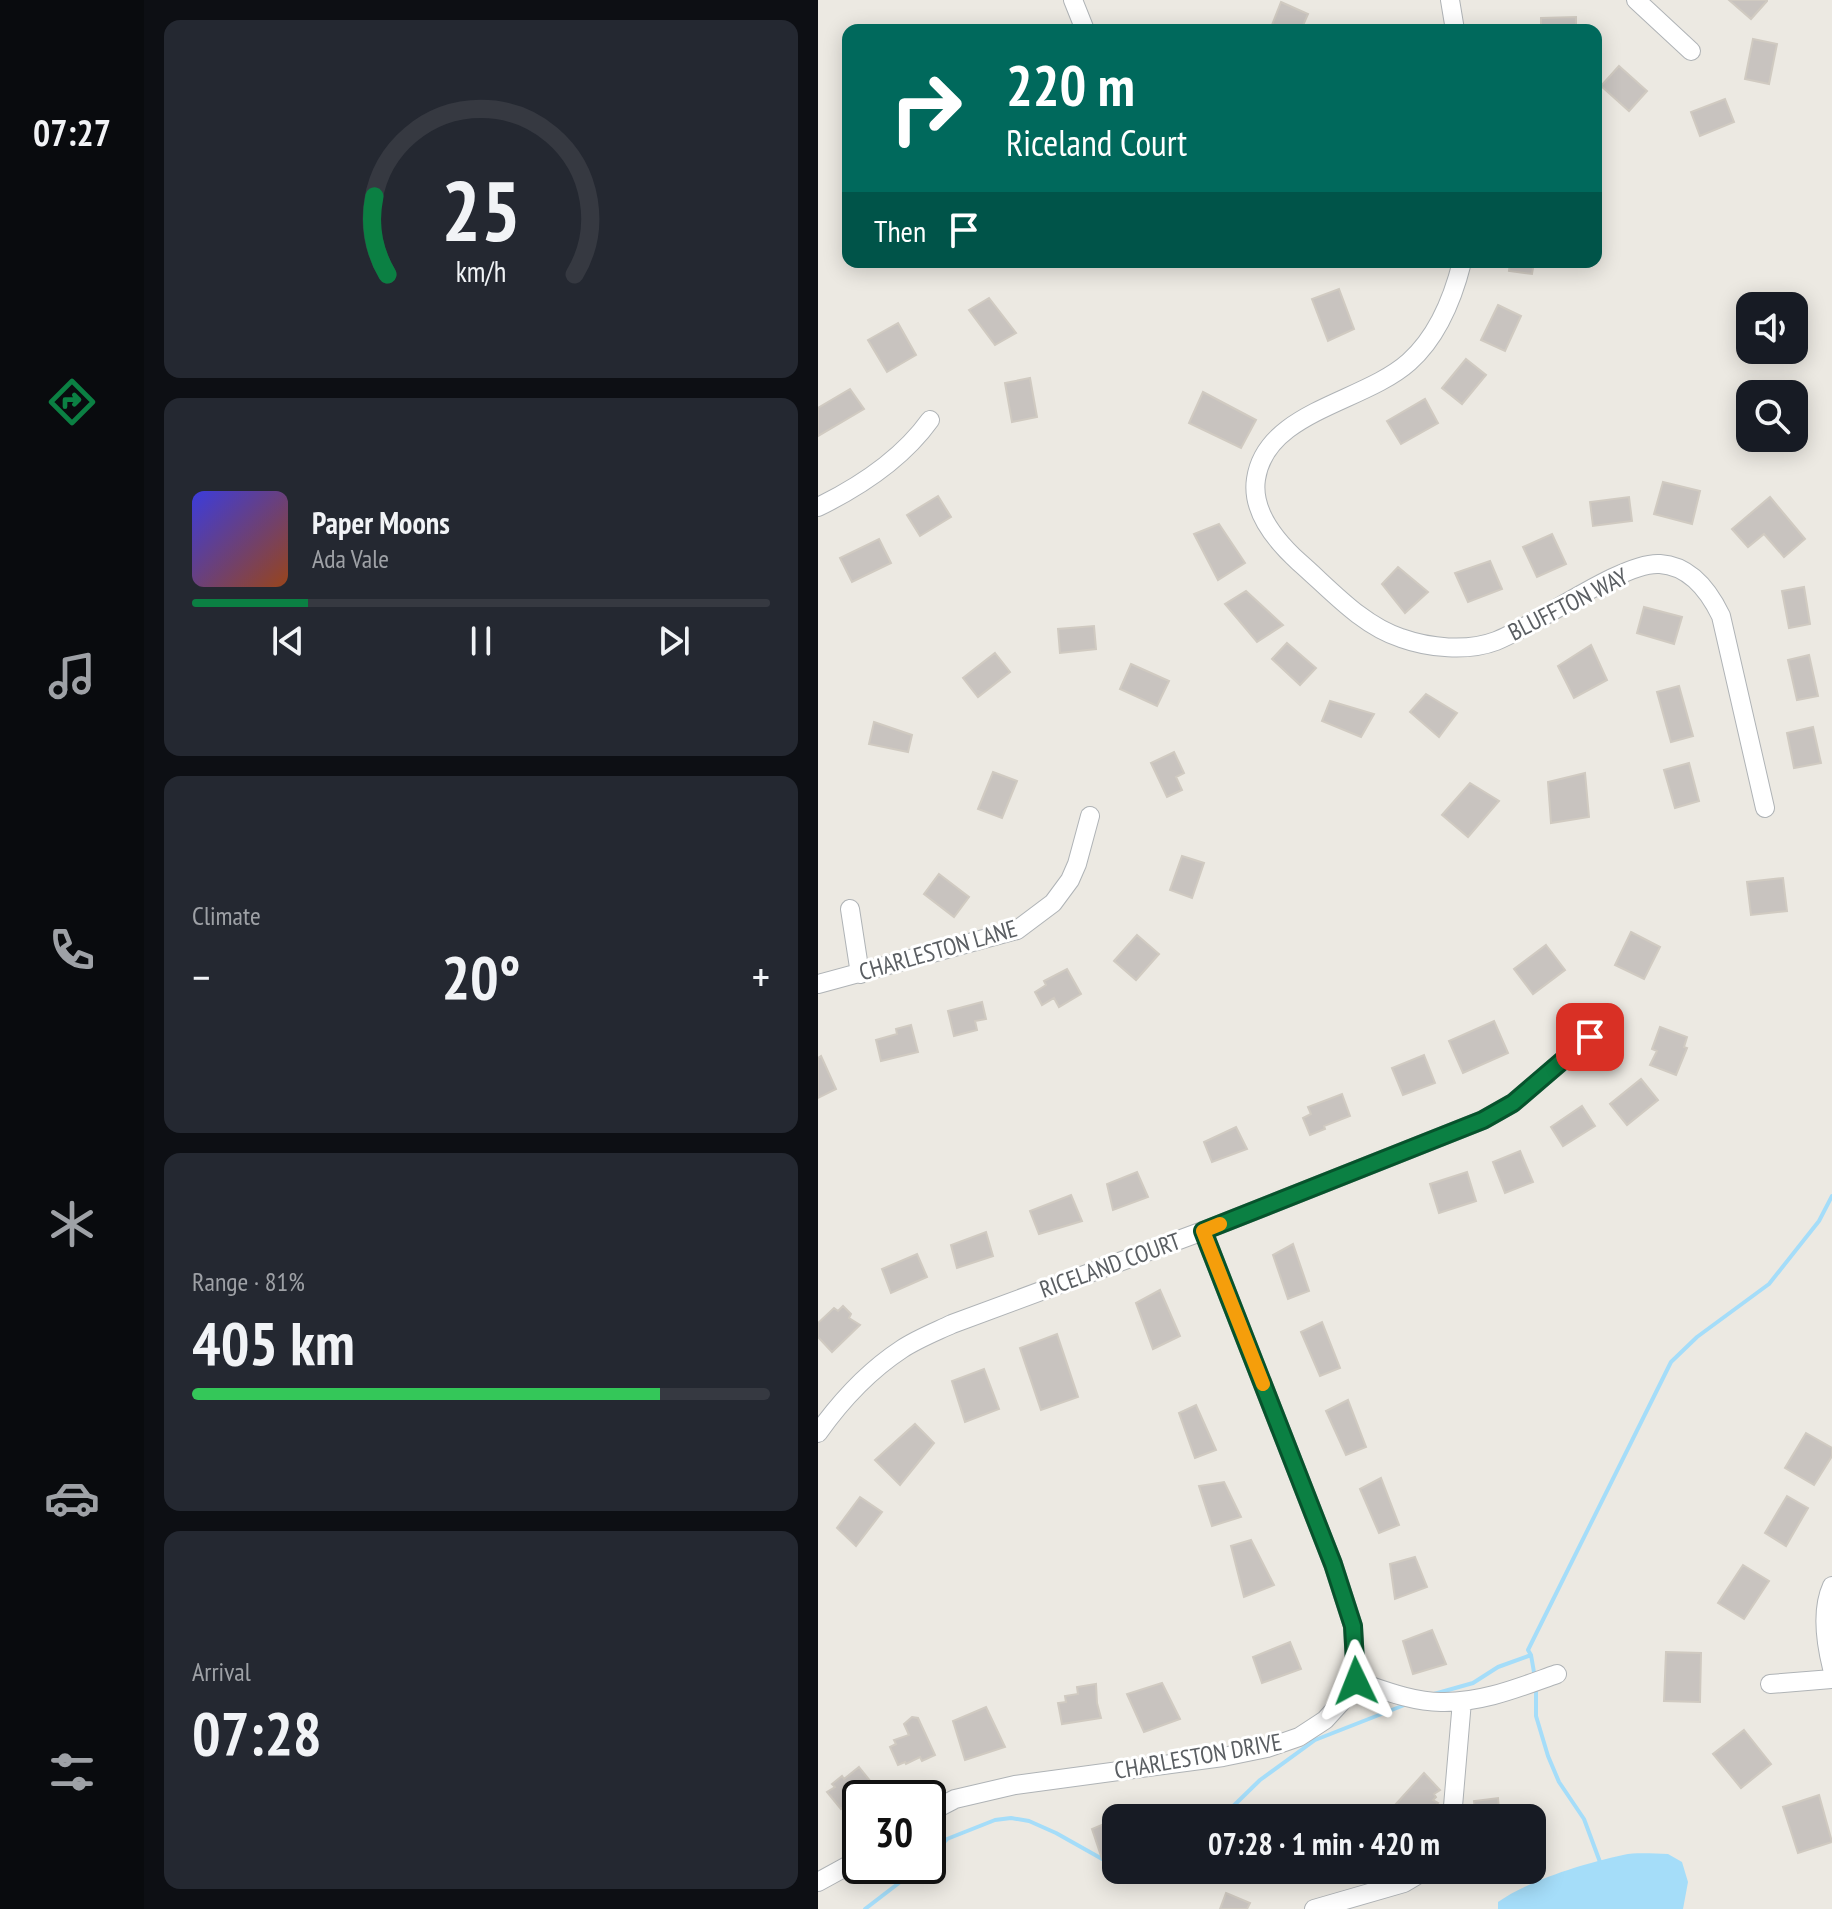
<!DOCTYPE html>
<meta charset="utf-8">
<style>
:root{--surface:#171b24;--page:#242831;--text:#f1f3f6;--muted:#9ea1a6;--line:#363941;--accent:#0b8043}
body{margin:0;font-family:"PT Sans Narrow",sans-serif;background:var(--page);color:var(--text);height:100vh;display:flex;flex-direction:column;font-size:30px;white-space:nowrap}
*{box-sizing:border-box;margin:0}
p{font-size:26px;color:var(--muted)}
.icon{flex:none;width:44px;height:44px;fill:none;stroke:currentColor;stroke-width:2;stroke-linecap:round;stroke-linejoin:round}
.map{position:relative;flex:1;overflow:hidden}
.sheet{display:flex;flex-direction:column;gap:20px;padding:20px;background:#0d0f14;width:674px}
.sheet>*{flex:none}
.hud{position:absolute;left:24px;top:24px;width:760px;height:244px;border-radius:16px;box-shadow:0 4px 20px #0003;background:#00695c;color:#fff;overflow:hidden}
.controls{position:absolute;left:918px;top:292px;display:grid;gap:16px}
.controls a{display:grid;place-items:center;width:72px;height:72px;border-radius:16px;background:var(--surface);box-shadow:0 4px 20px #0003;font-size:40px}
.speed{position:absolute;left:24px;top:1780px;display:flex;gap:16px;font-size:40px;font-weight:700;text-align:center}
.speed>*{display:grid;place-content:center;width:104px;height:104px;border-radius:50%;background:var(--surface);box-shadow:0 4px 20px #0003;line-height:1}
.speed .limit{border:4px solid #111;border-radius:12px;background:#fff;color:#111}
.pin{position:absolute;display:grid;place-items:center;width:68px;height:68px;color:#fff;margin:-34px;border-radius:16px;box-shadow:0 4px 12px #0006}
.me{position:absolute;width:88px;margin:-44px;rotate:358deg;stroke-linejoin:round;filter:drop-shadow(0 0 6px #0008)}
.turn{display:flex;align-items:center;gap:28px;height:168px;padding:0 32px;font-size:36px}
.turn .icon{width:104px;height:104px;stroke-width:2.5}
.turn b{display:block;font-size:56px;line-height:68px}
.then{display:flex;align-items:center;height:76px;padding:0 32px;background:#0003;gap:16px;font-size:30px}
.big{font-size:60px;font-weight:600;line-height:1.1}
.sheet .tile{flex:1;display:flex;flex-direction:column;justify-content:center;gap:12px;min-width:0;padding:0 28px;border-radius:16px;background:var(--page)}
.sheet .dial{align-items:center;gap:0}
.dial svg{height:208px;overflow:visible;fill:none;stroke:var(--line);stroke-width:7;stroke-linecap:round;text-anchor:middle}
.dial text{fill:var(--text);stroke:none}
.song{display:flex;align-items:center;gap:24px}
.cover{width:96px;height:96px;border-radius:12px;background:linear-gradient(135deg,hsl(240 70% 55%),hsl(20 70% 35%))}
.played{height:8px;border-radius:4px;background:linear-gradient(90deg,var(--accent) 20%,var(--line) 20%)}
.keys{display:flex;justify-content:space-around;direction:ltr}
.heat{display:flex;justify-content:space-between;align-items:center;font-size:44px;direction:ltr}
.charge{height:12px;border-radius:6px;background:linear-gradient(90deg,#34c759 81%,var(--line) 0)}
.trip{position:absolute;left:284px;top:1804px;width:444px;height:80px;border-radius:16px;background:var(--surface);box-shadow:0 4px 20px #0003;font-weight:600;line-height:80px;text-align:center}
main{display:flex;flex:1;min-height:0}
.dock{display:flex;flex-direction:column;width:144px;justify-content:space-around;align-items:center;background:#090b0e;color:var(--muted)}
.dock .icon{width:56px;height:56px}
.dock .on{color:var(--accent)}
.dock b{font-size:36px;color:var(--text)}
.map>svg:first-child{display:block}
</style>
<main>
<nav class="dock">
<b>07:27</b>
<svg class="icon on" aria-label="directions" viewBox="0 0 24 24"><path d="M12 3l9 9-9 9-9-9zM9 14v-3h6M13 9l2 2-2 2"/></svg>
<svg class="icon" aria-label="music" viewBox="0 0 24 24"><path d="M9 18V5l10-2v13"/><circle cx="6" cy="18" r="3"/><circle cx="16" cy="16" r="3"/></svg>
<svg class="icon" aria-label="phone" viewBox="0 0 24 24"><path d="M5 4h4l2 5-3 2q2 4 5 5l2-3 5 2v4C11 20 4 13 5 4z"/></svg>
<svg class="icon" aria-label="climate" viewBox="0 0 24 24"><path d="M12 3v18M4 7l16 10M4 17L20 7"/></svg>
<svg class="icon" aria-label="car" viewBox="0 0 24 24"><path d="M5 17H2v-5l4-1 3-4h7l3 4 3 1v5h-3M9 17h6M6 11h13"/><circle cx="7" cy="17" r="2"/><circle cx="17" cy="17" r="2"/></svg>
<svg class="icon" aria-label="filters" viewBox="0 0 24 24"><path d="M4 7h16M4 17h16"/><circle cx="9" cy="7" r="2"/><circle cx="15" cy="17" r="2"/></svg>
</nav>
<section class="sheet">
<div class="tile dial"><svg viewBox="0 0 100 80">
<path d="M14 69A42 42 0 1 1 86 69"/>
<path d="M14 69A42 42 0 0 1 9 39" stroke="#0b8043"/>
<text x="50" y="56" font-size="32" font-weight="700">25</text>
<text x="50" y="72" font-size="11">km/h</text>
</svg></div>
<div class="tile">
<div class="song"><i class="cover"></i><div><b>Paper Moons</b><p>Ada Vale</p></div></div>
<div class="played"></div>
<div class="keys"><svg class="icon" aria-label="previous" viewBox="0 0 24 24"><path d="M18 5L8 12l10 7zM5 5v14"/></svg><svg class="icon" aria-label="pause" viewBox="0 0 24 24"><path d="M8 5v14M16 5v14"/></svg><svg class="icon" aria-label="next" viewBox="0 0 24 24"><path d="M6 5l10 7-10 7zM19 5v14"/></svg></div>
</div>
<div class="tile"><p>Climate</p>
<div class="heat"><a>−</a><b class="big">20°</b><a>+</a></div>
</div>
<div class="tile"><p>Range · 81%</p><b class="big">405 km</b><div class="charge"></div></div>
<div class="tile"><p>Arrival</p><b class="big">07:28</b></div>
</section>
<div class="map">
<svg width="1014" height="1909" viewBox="0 0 1014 1909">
<rect width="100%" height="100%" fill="#ece9e2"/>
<path fill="#a5ddf9" d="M850 1854 864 1862 870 1882 865 1909H680V1902C711 1880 768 1863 805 1855 820 1852 836 1854 850 1854Z"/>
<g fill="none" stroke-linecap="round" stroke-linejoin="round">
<path stroke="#a5ddf9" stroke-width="4" d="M717 1678 713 1655 710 1650 853 1362 879 1337 951 1284 1001 1221 1014 1196
M718 1687V1716L730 1756 741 1782 766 1819 782 1862
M616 1694 655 1683 680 1667 713 1655
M403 1818 442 1780 497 1740 589 1704
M110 1859 129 1839 177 1820 193 1818 211 1821 238 1833 286 1860 298 1861
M47 1909 103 1866"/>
</g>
<path fill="#c8c3bf" stroke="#d0cac1" stroke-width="2" d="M911 0H949V1L933 19Z
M463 2 490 14 483 30H452Z
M758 17V30H723V18Z
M935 39 959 44 951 84 927 79Z
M801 66 829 91 811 111 783 86Z
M907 99 916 122 882 136 873 112Z
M692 262H716L714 274 691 271Z
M521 289 536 329 510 341 494 299Z
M171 298 198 333 177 345 151 310Z
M680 305 703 316 687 351 663 340Z
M80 323 98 355 69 372 50 340Z
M648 359 668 375 644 404 624 388Z
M212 378 219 417 194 422 187 383Z
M32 389 46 409 0 436V408Z
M385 392 438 420 423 448 371 423Z
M607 399 620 423 583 444 569 421Z
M845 482 882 491 874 524 836 514Z
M120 496 133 517 102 536 89 515Z
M811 497 814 521 775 526 772 502Z
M952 497 987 539 966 557 946 534 930 547 914 529Z
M401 524 427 563 400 580 376 534Z
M734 534 748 564 719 577 705 547Z
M61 539 73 563 34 582 22 558Z
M672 561 684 589 650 602 637 573Z
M580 567 610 592 587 613 564 584Z
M986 587 992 624 971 628 964 591Z
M428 591 465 625 439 642 407 604Z
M826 607 864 617 856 644 819 633Z
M276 626 278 649 242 653 240 629Z
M469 643 498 668 482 685 454 659Z
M773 645 789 680 756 698 740 666Z
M177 653 192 672 160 697 145 678Z
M991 655 1000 696 979 700 970 660Z
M313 664 351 681 339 706 302 689Z
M861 686 875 736 853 742 839 692Z
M608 694 639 713 621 737 592 712Z
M512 701 556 714 543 737 504 721Z
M56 722 94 735 90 752 51 744Z
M995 727 1003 763 976 768 969 733Z
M356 752 366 773 358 777 364 790 349 797 333 763Z
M871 763 881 801 857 808 846 770Z
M175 772 199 781 184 818 160 809Z
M767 773 771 817 733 823 730 782Z
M652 783 681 801 650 837 624 815Z
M364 856 386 863 374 898 352 890Z
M121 874 151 897 136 917 106 894Z
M965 878 969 911 933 915 929 882Z
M813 932 842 947 826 979 797 965Z
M319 935 341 954 318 980 296 961Z
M728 945 747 970 715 994 696 969Z
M249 969 263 994 241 1007 236 998 224 1005 217 992 228 985 226 981Z
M164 1002 168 1019 157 1021 159 1030 136 1036 130 1011Z
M676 1021 690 1053 645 1073 631 1041Z
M93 1025 100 1052 63 1061 58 1040 79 1034 78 1029Z
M842 1027 869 1037 866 1047 869 1048 858 1075 832 1065 839 1051 834 1049Z
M606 1055 617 1083 585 1095 574 1068Z
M3 1056 18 1089 0 1098V1058Z
M823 1079 840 1100 809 1125 792 1104Z
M524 1094 532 1116 506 1126 507 1129 492 1135 485 1118 493 1114 490 1107Z
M764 1106 777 1126 745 1146 733 1127Z
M418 1127 429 1149 394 1162 386 1142Z
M702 1151 715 1182 687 1193 675 1162Z
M319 1172 330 1197 295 1210 289 1184Z
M649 1172 658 1201 621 1213 612 1184Z
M253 1195 264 1221 221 1234 212 1211Z
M168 1232 175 1256 139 1268 133 1245Z
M475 1244 491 1291 470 1299 455 1255Z
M99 1254 109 1277 73 1293 64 1269Z
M342 1290 362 1336 335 1349 318 1303Z
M25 1306 33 1314 31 1318 42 1325 14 1352 0 1337V1323L16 1308 20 1311Z
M504 1322 522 1368 502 1376 483 1332Z
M239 1334 260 1397 223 1410 202 1348Z
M166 1369 181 1409 147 1422 134 1381Z
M530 1400 548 1447 528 1455 508 1411Z
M378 1405 398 1450 377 1458 361 1413Z
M97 1424 116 1443 82 1485 57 1460Z
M988 1433 1014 1448V1456L996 1485 967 1468Z
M563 1478 581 1525 561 1533 542 1489Z
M406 1482 423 1517 394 1526 381 1486Z
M969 1496 990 1508 968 1546 947 1533Z
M42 1497 64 1512 38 1546 19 1528Z
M433 1540 456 1585 426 1597 413 1546Z
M597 1557 609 1587 577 1599 572 1564Z
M925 1565 951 1581 926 1619 900 1603Z
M614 1630 628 1664 595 1674 585 1641Z
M472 1642 483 1669 444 1683 435 1657Z
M848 1652 883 1653 882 1702 846 1701Z
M344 1683 362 1719 326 1732 309 1694Z
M278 1684 279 1703 283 1718 244 1724 240 1703 248 1702 247 1696 260 1694 259 1687Z
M168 1707 187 1747 147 1760 135 1721Z
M94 1717 100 1718 117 1755 104 1761 102 1757 88 1764 87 1762 80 1765 72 1747 78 1744 76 1740 91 1735 86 1724Z
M926 1730 953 1764 923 1788 895 1754Z
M41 1767 57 1787 45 1797 43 1793 23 1809 9 1792 17 1787 14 1784 24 1776 26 1779Z
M606 1773 622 1790 616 1794 618 1797 615 1800 620 1803 604 1818H594L578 1804Z
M1001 1795 1014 1842 980 1853 965 1807Z
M680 1798 681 1809 685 1808 686 1818H661V1810H657L656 1801Z
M298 1819V1853L284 1859 274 1829Z
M408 1893 432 1903 429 1909H402Z"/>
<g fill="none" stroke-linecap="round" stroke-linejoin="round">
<g stroke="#afb3b6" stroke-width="20">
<path id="minor" d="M255 0 267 30
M632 0 637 30
M818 0 873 51
M644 262C635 298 619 337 591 362 545 403 448 411 438 479 433 512 459 542 481 562 512 589 543 625 583 638 611 648 649 652 678 641 719 625 805 561 842 564 873 566 891 591 903 616L947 808
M0 507C43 486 84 459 112 420
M32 909 42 974
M0 984 199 930 235 903 252 880 259 864 272 816
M0 1433C22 1402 52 1370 84 1349 99 1339 117 1332 134 1324L385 1231 665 1120 695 1103 772 1037
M1014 1586C1003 1610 1008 1644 1014 1668
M538 1681C565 1690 595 1702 623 1702 664 1703 702 1687 739 1674
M952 1684 1014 1679
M110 1813 137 1799 197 1785 405 1757 449 1748 481 1737 507 1720 528 1697 538 1681 535 1626 515 1564 385 1231
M634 1818 644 1701
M0 1882 42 1859
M496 1909 586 1883 608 1870"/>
</g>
<use href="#minor" stroke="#fff" stroke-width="18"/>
</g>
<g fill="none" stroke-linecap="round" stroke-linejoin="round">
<g stroke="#07532c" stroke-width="20">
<path id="route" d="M538 1681 535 1626 515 1564 385 1231 665 1120 695 1103 772 1037"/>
</g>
<use href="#route" stroke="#0b8043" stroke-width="14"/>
<path stroke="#f59e0b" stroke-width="14" d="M402 1224 385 1231 445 1384"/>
</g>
<g text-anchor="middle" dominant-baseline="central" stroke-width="6" stroke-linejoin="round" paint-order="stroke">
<g font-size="24" fill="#5a5e62" stroke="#fff">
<text transform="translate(750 604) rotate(-27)">BLUFFTON WAY</text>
<text transform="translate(120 950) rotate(-16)">CHARLESTON LANE</text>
<text transform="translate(292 1265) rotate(-20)">RICELAND COURT</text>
<text transform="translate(380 1756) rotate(-10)">CHARLESTON DRIVE</text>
</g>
</g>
</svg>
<div class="controls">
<a><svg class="icon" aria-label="sound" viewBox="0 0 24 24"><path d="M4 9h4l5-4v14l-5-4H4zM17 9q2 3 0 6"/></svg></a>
<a><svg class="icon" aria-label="search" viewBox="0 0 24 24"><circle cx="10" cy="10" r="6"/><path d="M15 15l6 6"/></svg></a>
</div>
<div class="speed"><div class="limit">30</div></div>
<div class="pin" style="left:772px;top:1037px;background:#d93025"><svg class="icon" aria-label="arrive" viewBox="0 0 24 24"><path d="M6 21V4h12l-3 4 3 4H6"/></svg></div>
<svg class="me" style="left:538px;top:1681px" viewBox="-20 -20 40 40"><path d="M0-17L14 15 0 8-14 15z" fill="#0b8043" stroke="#fff" stroke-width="4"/></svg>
<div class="trip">07:28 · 1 min · 420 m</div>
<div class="hud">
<div class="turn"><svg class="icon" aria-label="right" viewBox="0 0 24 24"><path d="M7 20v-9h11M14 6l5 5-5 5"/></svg><div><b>220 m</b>Riceland Court</div></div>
<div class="then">Then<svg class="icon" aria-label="arrive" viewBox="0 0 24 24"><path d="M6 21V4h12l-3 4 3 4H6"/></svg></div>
</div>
</div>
</main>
